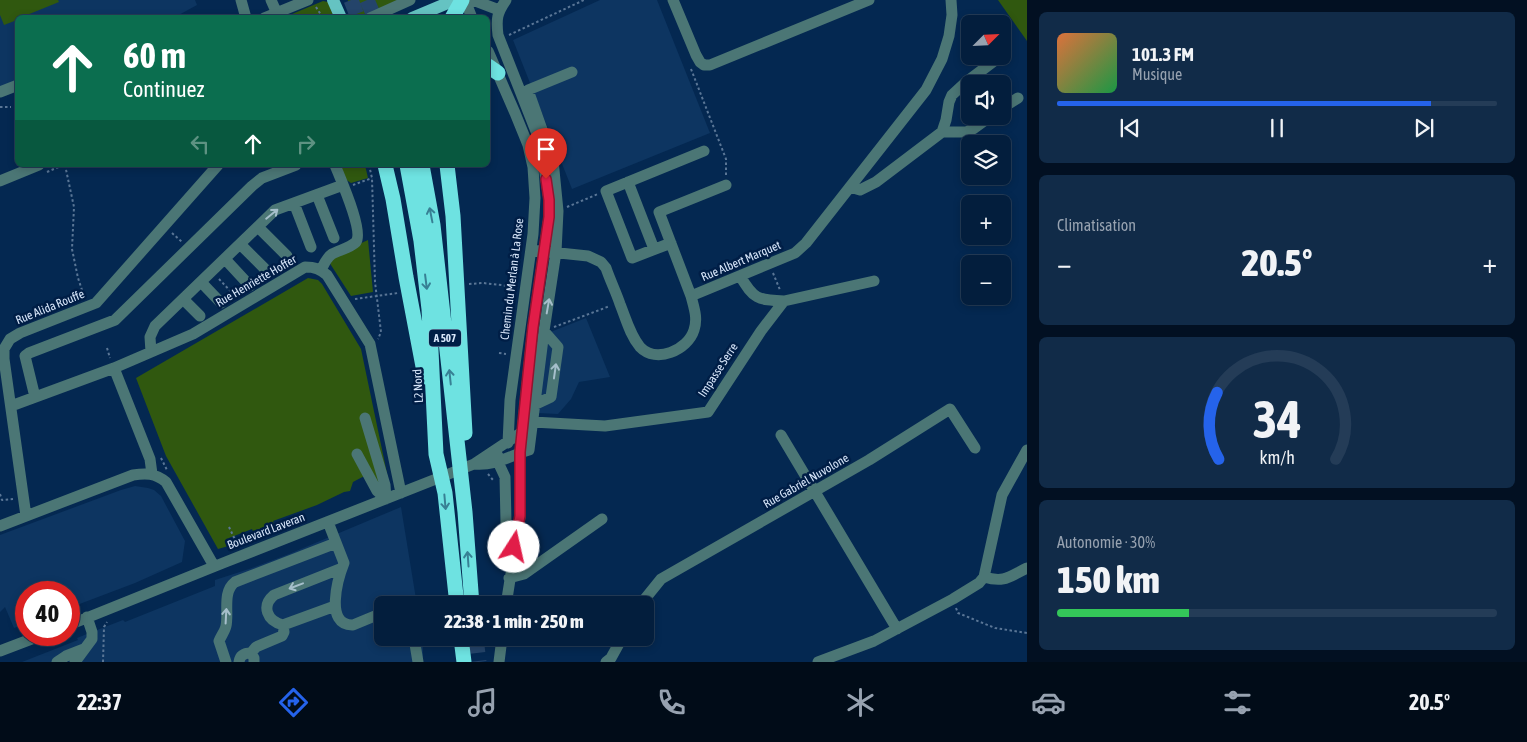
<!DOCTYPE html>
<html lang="fr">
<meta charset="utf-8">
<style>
:root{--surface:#031e3d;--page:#112b48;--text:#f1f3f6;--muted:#97a2b0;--line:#243c57;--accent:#2563eb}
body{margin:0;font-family:"Asap Condensed",sans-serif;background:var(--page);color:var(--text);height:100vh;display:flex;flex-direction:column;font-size:19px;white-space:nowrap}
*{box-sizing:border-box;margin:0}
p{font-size:16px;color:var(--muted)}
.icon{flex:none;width:28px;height:28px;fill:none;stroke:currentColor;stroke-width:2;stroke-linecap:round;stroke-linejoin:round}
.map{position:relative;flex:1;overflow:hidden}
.drawer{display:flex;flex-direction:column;gap:12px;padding:12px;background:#021022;width:500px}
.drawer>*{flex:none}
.banner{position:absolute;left:15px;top:15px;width:475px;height:152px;border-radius:8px;box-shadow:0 2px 8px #0003,0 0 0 1px var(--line);background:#0b6e4f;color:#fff;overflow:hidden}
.needle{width:32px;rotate:66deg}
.controls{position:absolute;left:961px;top:15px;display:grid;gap:10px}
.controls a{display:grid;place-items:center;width:50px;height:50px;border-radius:8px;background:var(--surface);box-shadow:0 2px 8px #0003,0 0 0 1px var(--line);font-size:25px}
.speed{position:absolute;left:15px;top:581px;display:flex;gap:10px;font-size:25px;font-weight:700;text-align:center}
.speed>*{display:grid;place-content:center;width:65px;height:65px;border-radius:50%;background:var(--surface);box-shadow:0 2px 8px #0003,0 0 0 1px var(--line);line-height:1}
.speed .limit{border:8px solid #d22;background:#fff;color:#111}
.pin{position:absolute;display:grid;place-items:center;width:42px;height:42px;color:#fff;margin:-51px -21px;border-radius:50% 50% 50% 0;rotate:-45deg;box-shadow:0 0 5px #0007}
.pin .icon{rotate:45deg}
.me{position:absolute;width:55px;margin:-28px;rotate:10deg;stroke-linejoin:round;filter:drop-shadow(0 0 4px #0008)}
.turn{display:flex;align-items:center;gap:18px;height:105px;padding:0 25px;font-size:22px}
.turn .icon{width:65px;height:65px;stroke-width:2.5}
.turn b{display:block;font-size:35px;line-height:42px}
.lanes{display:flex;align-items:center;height:48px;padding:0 25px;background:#0003;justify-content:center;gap:25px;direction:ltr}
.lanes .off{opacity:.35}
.big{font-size:38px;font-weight:800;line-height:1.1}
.drawer .tile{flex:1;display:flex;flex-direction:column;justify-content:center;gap:8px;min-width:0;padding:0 18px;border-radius:8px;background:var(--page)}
.drawer .dial{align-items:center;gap:0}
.dial svg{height:130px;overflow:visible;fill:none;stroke:var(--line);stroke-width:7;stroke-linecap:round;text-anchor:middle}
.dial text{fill:var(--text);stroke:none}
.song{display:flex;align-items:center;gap:15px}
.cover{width:60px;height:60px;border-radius:8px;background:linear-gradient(135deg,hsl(20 70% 55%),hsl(140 70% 35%))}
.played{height:5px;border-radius:2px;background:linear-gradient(90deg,var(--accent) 85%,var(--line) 85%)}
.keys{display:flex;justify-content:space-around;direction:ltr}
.heat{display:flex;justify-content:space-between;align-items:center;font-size:28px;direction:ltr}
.charge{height:8px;border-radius:4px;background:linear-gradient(90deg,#34c759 30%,var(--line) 0)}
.trip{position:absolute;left:374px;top:596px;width:280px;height:50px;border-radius:8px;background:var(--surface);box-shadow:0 2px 8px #0003,0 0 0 1px var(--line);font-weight:800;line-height:50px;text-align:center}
.menu{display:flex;height:80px;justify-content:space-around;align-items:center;background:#010c18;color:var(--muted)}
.menu .icon{width:35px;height:35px}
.menu .on{color:var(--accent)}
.menu b{font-size:22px;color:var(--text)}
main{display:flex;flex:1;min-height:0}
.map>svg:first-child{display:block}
</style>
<main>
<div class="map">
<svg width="1027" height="662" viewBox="0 0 1027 662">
<rect width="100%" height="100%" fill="#042851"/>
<path fill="#0d3561" d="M0 0H195L197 5 175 17 18 18 17 90 0 96Z
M600 0H657L710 133 572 189 513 40Z
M586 318 610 377 579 382 571 399 558 414 538 413 548 333Z
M135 486 148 488 154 490 161 496 185 541 182 562 135 583 69 608V592H26V624L14 628 5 607 0 612V535L121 490Z
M401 507 417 605H382V638H423V662H22L78 640 77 638 92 632 123 620 125 622 215 586V580L249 569 289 554Z"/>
<path fill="#30580f" d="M0 0H58L59 2 22 17 18 18 17 20 4 25 0 15Z
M348 0H398L360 18 353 17 348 7Z
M998 0H1027V41Z
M323 1 328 2 334 17H285Z
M340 165H365L368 178 351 183 345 179Z
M368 240 373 292 351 296 329 262 333 256Z
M308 278 318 280 322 284 361 349 389 483 379 488 370 473 353 482 350 491 344 492 317 505 273 521 276 528 255 536 252 529 229 538 232 545 218 549 166 456 136 378Z"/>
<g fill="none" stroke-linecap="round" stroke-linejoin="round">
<path stroke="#24446a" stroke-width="15" stroke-dasharray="15 8" stroke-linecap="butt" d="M351 0 358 18
M367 0 375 18
M476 638 479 662"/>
<path stroke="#5a7696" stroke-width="2" stroke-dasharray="2.5 2.5" stroke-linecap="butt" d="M316 7 323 18
M509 35 584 0
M691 69 726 159V175
M0 107H11
M65 165 74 207 72 249 78 278 84 296
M369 165 372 178 375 282 381 332 378 339
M47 172 63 165
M353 185 372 178
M567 207 598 194
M172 233 182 242
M773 273 780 290
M219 279 236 297
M469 284 483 283 509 286 508 291
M355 299 398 293
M554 327 610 306
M107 348 110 358
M499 353 506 354
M161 458 167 470
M488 474 493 480
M0 494 2 500 13 499
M229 527 238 546
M956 608 958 613 995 628 1027 633
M103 662 104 627 107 622"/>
<path stroke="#4b7675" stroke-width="11" d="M241 0 246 18
M271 0 279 18
M465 0 472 18
M473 0 499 10
M673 0 696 55 700 62 704 65H710L869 0
M264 18 308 0
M370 18 410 0
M488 51 515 113 528 145 533 167 535 198 533 234 510 400 508 443
M0 92 18 85
M1002 108 1018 98
M942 132 946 120 949 102 952 95 965 83 998 58
M0 181 39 165
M628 182 654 249
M850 187 860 190 876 182 942 132H966L973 129 991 116
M317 195 334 238
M294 203 311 247
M258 227 287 256
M671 243 632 258 606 191 704 151
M240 244 267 271
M531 250 588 256 601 262 606 268C610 280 616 292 620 304 626 319 630 335 640 347 656 364 688 350 694 330 698 318 694 308 691 296L795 253 806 243 926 90 942 59 949 36 952 15 951 0
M225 259 250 286
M321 270C324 264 327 257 332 254 339 250 350 248 356 242 364 231 340 178 335 165
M740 276C754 299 757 300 784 301
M201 282 221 303
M691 296 659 212 726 185
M183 299 200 316
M151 352 150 337 155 326 275 210 343 185
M114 368 150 459 152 474
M35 397 25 356 29 353 115 320 252 186 262 178 296 165
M534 405 551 397 558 347 544 331
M11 406 114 368 193 334 305 267C315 267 320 269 327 275L370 344 401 493
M533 422 605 426 708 412 761 331 784 301 874 281
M781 435 897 629
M357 454 377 491 386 499 385 485 365 418
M498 456V462L505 477 506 522 508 559
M474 464C496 466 509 456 529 450L544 331 556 252 558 211 553 160 528 90 572 72
M26 516 4 359V349L10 339 20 333 96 303 218 165
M328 522 344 563C338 578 324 626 353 625L382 613
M0 526 133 475C146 473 155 473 166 482L214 566
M984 577C1004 583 1009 577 1027 568
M509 578 524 574 602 519
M506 605 520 517V452L533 327 549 217V200L543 160 539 139 498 35C496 19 497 13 506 0
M640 605 661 579 869 460 950 409 975 448
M335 606 283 625C267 621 261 606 274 595L342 568
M69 625 223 563 474 464 522 432
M414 638 418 662
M0 651 42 635
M57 662 66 656 84 649
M75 662 92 639V632L87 617
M226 662 219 641C221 636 225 631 226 626 229 612 222 592 235 582L336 543
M239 662C240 655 244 653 251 653
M254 662V658L251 653 256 647 282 636 284 632 283 625
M499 662 502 638
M606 662 611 658 622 638
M818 662 874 641 953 599 979 583 984 577 1002 495 1027 450"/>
<path stroke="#65c3c2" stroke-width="12" d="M333 0 341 18
M412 18 455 0"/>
<path stroke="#6ee2e1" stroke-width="15" d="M452 18 462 0
M488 66 498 73
M385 165 393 199 406 277 425 377
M407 165 421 241 429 309 436 454 445 493 457 605
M422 165 433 225 465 512 472 605
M447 165 453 216 465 433
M461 638 464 662"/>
</g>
<defs><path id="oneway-shaft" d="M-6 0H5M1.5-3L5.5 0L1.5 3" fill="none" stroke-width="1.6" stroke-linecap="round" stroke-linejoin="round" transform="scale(1.25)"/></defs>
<g stroke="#a6bfcb">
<use href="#oneway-shaft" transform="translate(272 214) rotate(-39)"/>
<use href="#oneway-shaft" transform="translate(548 306) rotate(-80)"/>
<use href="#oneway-shaft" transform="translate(555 371) rotate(-82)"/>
<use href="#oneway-shaft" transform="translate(296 586) rotate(159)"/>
<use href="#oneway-shaft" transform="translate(226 616) rotate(-87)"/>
</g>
<g stroke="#378094">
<use href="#oneway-shaft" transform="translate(431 215) rotate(-101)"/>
<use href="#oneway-shaft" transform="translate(426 282) rotate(83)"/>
<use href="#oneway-shaft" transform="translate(450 377) rotate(-96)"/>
<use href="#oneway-shaft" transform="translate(445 502) rotate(85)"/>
<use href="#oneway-shaft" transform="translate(468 559) rotate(-94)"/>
</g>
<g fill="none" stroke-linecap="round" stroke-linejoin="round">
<g stroke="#92132f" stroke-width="12">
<path id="route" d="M514 547 520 516V452L533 327 549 217V200L546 179"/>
</g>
<use href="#route" stroke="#e11d48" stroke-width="9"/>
</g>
<g text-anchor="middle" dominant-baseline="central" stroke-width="5" stroke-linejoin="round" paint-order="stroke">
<rect fill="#001e46" stroke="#96aac4" stroke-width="1" x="429" y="329.5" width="32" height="17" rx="4"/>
<g font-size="11" font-weight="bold" fill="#d7e6fa">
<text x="445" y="338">A 507</text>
</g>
<g font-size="12" fill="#d7e6fa" stroke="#001e46">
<text transform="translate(741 261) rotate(-23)">Rue Albert Marquet</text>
<text transform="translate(512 279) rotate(-83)">Chemin du Merlan à La Rose</text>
<text transform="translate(256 281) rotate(-30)">Rue Henriette Hoffer</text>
<text transform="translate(50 307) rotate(-22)">Rue Alida Rouffe</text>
<text transform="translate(718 370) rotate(-57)">Impasse Serre</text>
<text transform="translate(418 386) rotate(-93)">L2 Nord</text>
<text transform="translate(806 481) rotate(-30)">Rue Gabriel Nuvolone</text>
<text transform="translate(266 531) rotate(-21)">Boulevard Laveran</text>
</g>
</g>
</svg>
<div class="controls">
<a><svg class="needle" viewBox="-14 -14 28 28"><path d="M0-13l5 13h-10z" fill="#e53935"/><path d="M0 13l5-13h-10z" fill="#97a2b0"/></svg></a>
<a><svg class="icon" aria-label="sound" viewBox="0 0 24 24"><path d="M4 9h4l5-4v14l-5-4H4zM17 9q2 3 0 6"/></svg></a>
<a><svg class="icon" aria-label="layers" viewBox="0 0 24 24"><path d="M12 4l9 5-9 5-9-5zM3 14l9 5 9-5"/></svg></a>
<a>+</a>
<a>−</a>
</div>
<div class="speed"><div class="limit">40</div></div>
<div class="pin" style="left:546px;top:179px;background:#d93025"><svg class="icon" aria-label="arrive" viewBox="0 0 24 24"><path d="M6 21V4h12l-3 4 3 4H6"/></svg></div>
<svg class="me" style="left:514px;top:547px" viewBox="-20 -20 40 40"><circle r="19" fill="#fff"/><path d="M0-13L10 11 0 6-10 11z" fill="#e11d48"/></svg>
<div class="trip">22:38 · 1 min · 250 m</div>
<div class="banner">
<div class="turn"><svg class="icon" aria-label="ahead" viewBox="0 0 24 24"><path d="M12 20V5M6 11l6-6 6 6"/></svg><div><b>60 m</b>Continuez</div></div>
<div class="lanes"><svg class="icon off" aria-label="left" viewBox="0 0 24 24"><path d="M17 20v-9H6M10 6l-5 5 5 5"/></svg><svg class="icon" aria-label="ahead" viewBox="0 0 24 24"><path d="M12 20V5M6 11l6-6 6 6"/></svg><svg class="icon off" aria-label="right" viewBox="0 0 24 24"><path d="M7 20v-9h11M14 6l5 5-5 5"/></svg></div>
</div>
</div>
<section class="drawer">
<div class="tile">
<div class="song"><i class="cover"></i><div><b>101.3 FM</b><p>Musique</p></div></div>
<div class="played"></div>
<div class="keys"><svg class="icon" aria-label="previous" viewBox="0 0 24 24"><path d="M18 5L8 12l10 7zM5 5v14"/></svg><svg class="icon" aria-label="pause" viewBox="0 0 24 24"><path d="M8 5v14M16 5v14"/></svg><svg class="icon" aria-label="next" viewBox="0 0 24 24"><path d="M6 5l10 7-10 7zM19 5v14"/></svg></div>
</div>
<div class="tile"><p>Climatisation</p>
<div class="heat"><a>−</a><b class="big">20.5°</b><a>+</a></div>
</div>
<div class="tile dial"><svg viewBox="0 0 100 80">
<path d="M14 69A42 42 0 1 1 86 69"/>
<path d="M14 69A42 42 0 0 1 13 28" stroke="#2563eb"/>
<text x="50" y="56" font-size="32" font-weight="700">34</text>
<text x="50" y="72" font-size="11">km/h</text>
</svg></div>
<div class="tile"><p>Autonomie · 30%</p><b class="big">150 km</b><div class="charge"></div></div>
</section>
</main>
<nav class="menu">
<b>22:37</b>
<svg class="icon on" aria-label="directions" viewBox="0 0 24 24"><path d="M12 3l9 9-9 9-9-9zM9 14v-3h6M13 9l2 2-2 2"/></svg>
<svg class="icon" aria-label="music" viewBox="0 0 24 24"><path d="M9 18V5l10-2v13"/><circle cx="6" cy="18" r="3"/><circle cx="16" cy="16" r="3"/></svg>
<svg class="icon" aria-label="phone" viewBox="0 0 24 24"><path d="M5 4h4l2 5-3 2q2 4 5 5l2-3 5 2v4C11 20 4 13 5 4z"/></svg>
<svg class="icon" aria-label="climate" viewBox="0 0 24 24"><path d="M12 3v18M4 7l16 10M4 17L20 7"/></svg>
<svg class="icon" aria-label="car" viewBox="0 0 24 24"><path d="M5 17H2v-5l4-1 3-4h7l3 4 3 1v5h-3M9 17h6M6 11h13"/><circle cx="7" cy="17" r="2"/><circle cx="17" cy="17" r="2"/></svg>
<svg class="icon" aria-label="filters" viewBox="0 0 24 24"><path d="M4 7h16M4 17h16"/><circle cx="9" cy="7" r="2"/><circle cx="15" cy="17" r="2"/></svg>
<b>20.5°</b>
</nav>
